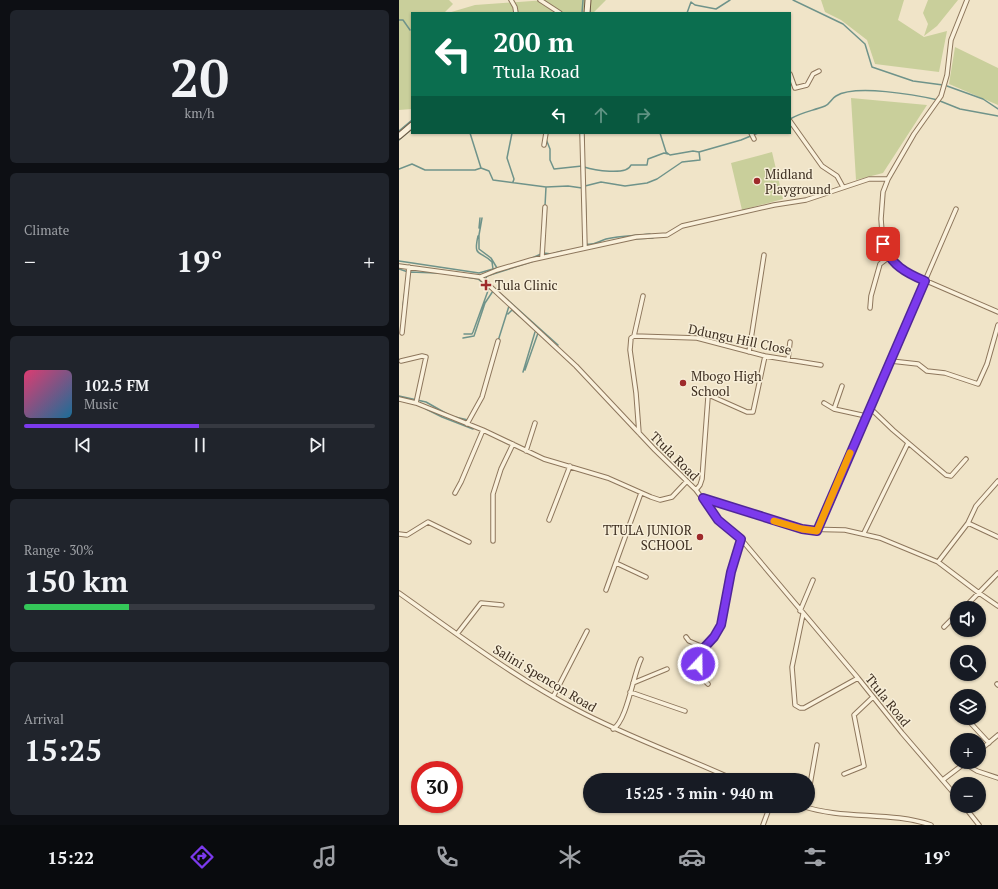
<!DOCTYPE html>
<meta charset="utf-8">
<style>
:root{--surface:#171b24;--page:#20242c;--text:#f1f3f6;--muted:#9ea1a6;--line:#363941;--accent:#7c3aed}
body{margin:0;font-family:"PT Serif",serif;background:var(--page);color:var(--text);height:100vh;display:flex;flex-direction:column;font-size:15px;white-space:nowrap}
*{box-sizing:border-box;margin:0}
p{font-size:13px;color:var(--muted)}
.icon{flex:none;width:22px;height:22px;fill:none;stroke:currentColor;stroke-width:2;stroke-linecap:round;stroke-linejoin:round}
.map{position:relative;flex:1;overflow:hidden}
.details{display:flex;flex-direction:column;gap:10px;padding:10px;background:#0d0f14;width:399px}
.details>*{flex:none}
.guide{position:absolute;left:12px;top:12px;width:380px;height:122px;border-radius:0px;box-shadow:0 1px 3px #0004;background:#0b6e4f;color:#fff;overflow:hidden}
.tools{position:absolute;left:551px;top:601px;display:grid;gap:8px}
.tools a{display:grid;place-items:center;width:36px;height:36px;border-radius:50%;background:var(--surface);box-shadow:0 1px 3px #0004;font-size:20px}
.speed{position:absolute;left:12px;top:761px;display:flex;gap:8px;font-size:20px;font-weight:700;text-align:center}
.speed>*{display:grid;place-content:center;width:52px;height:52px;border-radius:50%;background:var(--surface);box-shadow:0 1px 3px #0004;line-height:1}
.speed .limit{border:6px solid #d22;background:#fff;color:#111}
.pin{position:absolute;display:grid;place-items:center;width:34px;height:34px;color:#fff;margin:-17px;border-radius:8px;box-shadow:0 2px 6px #0006}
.me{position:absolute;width:44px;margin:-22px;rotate:21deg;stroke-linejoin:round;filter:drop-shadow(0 0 3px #0008)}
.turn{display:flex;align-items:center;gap:14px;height:84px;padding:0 16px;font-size:18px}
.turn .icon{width:52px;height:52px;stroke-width:2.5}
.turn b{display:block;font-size:28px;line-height:34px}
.lanes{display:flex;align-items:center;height:38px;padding:0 16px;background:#0003;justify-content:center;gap:20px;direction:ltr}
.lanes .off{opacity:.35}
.big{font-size:30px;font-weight:700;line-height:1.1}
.details .card{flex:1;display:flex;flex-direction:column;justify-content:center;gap:6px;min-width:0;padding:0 14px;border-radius:6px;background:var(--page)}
.details .dial{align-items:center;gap:0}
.dial b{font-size:52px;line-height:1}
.song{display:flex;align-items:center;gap:12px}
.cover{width:48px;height:48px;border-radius:6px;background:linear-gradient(135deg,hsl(340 70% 55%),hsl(200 70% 35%))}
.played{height:4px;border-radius:2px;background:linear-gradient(90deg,var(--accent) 50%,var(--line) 50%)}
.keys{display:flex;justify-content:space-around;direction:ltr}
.heat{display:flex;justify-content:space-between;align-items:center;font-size:22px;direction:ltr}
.charge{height:6px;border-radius:3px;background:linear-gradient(90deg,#34c759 30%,var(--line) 0)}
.trip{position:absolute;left:184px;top:773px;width:232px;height:40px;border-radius:20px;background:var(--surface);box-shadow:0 1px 3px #0004;font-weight:700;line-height:40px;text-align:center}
.dock{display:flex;height:64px;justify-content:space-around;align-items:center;background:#090b0e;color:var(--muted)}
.dock .icon{width:28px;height:28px}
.dock .selected{color:var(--accent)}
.dock b{font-size:18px;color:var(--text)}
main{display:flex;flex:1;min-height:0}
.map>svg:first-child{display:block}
</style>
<main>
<section class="details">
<div class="card dial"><b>20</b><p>km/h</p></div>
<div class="card"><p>Climate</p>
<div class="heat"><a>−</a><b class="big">19°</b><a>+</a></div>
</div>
<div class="card">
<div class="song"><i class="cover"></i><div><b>102.5 FM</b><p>Music</p></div></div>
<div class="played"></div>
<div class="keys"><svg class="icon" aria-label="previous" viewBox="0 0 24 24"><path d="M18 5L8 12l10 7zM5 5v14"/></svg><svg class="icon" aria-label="pause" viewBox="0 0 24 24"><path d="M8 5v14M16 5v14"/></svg><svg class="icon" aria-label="next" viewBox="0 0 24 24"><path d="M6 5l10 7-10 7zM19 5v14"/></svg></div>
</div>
<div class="card"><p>Range · 30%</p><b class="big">150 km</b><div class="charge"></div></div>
<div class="card"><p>Arrival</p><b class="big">15:25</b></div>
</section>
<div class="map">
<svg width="599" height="825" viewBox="0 0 599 825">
<rect width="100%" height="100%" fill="#f0e4c8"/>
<path fill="#c9cf9b" d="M0 0H50L54 4 45 13H13V109L0 110Z
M147 0H207L194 13H49L76 5Z
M422 0H505L499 20 525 37 548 31 540 72 476 64 468 40 442 20 426 12Z
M529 0H559L538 26 525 36 529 24 524 13Z
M556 47 599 68V105L550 84Z
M452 98 528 105 484 173 457 180Z
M373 152 384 199 343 210 332 163Z"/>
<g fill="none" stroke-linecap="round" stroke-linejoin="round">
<path stroke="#6f938a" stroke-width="1.5" d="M394 0 444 24 466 44 473 67 514 81 544 85
M183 13 184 0
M191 13V0
M288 13 292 2 296 5 317 9 331 0
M0 20H4L11 30
M548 86 584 99 599 109
M541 101 561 109 599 116
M391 119C403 112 413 111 426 106 431 104 432 99 437 96 456 84 517 95 539 100
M0 131 13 120
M71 133 82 168
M113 133 108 158 115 179 114 182
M261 133 267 152 271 155 294 151 300 152 342 140 359 133
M185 137V157
M147 139 151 149V160L155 169 183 166
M0 140 13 129
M185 167C194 170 228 176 232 165H248L249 159 265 153 269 154
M0 169 13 164 26 170H76L82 168 90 171 94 180 147 187 169 186 183 188
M186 186 202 182 226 186 248 183 258 179 283 162 301 160 300 152
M186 190 187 220
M146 206 147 187
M83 218 80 235V249L92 258 98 268H101
M80 228 81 218
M146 235 147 211
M79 236C74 258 81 250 93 262L94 269 98 268
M234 239 254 238
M187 244C195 246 200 241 207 239 222 235 236 236 251 234
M144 253 153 254 163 251
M133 258 142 254
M0 261 80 273 94 269
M0 269 9 272
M11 274V272L38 273
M55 275 79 279 93 290
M86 280 88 276 135 261
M102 294 159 345
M4 305 6 291
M109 314 113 310 125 320
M134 328 143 336
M65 334H73L74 332 90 288
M64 338 75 336 86 303 94 291
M99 341 110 306
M126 370 139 333
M124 372 136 332
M0 396 27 402 50 415
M27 409 43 417 74 429
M56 417 69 420"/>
<g stroke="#8d765c" stroke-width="5.5">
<path id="street" d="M112 0 116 7 117 13
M141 0 161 13
M568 0 552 40 548 75 542 96 515 134 489 179 484 192 482 219 484 244 490 257 500 268 509 273 599 312
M391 74 396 88 408 85 414 74 420 71
M391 121 423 166 438 176 444 187
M183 133 186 247
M352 133 355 139
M145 145 147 133
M143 257 146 207
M0 266 81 277 177 366 256 450 297 490 319 520 342 539 459 678 503 733 558 797
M81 277 98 270 132 260 237 237 268 235 283 226 375 205 407 200 470 179H489
M471 308 472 296 481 264 490 257
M3 333 10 267
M235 336 244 296
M350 352 365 255
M389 360 391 342
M2 361 23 356 27 357 17 403
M492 361 519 364 528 371 546 373 579 384 588 364 599 325
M0 399 17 403 84 430 145 459 209 478 252 497 261 500 273 497 288 481
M425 403 435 409 467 416
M470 407 494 430 547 475 552 476 567 459
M435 409 443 386
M68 424 83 397 99 341
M240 433 237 393 231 350 232 338 235 336 298 338 366 356 422 365
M127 451 136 423
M297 490 301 485 303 479 309 397 312 396 348 412H354L366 356
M56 493 62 482 84 430
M304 498 403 529 446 530 481 538 539 562 580 593 599 606
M150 520 171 466
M569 523 599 537
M418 531 557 209
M465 533 509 443
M0 534 8 535 29 522 70 542
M94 541V494L102 469 114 444
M539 562 569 523 577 506 599 481
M217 563 247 577
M207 590 242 493
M0 593C58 634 115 677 178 710 229 737 284 756 336 780
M565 608 599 573
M401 611 414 580
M404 614 393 667 396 705 401 708H405L459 678
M545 627 558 614
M58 634 82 603 103 605
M287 637 290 641 304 647
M234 683 268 669
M309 684 307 682 304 671 299 664 303 650 315 637 322 625 332 572 342 539
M598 684 599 685
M231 692 286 711
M154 697 188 631
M567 718 590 743
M214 729C228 721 234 675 242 659
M580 751 599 735
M565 763 578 771 599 778
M445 774 465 766 455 715 474 697
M545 779 566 763
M409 796 418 745
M403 806C445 820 491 811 532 825
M565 806 580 825
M364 825 371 806"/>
</g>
<g stroke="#6f573f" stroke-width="7">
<path id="secondary" d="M188 13 189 0
M0 136 13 125"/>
</g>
<use href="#street" stroke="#faf1dc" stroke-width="3.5"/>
<use href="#secondary" stroke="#faf1dc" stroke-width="5"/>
</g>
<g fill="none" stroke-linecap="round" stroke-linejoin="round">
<g stroke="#51269a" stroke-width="10">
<path id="route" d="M299 664 303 650 315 637 322 625 332 572 342 539 319 520 304 498 403 529 418 531 526 281C507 273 492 265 484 244"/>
</g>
<use href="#route" stroke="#7c3aed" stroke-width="7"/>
<path stroke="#f59e0b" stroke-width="7" d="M375 521 403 529 418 531 451 453"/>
</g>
<g fill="#9e2a2b" stroke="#f7eed8" stroke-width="1.5">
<circle cx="358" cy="181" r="4"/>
<path d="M85 279h4v4h4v4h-4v4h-4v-4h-4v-4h4z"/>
<circle cx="284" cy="383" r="4"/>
<circle cx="301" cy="537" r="4"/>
</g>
<g text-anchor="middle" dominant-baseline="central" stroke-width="3" stroke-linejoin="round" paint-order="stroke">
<g font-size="13" fill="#3d2e20" stroke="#f7eed8" text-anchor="start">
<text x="366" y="174">Midland<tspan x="366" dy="15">Playground</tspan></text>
<text x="96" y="285">Tula Clinic</text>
<text x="292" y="376">Mbogo High<tspan x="292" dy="15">School</tspan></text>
<text x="293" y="530" text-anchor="end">TTULA JUNIOR<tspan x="293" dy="15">SCHOOL</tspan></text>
</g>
<g font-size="13" fill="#3d2e20" stroke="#f7eed8">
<text transform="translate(341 339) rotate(12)">Ddungu Hill Close</text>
<text transform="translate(276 456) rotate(45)">Ttula Road</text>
<text transform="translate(146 678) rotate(31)">Salini Spencon Road</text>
<text transform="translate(489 700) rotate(51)">Ttula Road</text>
</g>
</g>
</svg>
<div class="tools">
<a><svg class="icon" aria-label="sound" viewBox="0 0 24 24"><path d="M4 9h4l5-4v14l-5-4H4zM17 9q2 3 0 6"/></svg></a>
<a><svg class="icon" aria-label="search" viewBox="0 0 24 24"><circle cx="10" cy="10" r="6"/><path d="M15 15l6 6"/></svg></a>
<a><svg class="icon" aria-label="layers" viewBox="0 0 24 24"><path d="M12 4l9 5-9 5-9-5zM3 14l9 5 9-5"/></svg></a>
<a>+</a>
<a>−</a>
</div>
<div class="speed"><div class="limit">30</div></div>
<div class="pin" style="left:484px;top:244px;background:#d93025"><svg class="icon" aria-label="arrive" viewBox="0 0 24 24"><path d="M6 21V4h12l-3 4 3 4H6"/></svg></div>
<svg class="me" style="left:299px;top:664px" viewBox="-20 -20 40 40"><circle r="17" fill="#7c3aed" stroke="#fff" stroke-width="3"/><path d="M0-11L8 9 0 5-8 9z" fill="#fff"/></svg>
<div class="trip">15:25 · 3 min · 940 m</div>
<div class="guide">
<div class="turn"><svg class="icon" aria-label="left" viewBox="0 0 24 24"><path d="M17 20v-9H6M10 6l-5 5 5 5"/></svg><div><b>200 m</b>Ttula Road</div></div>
<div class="lanes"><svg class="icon" aria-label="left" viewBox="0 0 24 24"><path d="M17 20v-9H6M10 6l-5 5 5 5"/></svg><svg class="icon off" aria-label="ahead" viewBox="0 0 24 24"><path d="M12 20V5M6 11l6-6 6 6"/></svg><svg class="icon off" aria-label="right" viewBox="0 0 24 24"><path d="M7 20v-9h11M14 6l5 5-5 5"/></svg></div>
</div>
</div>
</main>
<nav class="dock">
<b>15:22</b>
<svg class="icon selected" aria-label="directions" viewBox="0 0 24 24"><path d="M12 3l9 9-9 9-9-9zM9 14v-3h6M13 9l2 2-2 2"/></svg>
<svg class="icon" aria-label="music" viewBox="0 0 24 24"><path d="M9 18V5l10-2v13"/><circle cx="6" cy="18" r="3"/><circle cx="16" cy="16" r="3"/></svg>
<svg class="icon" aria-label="phone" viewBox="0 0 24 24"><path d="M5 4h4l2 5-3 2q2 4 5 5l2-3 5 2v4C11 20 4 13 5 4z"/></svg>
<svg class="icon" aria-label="climate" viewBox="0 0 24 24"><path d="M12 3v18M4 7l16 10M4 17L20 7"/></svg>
<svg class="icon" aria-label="car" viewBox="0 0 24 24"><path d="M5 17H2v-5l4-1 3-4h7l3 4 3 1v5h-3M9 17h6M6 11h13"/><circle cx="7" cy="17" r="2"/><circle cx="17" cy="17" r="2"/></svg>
<svg class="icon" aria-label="filters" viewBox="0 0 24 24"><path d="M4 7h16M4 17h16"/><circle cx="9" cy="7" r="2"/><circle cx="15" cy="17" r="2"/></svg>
<b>19°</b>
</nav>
